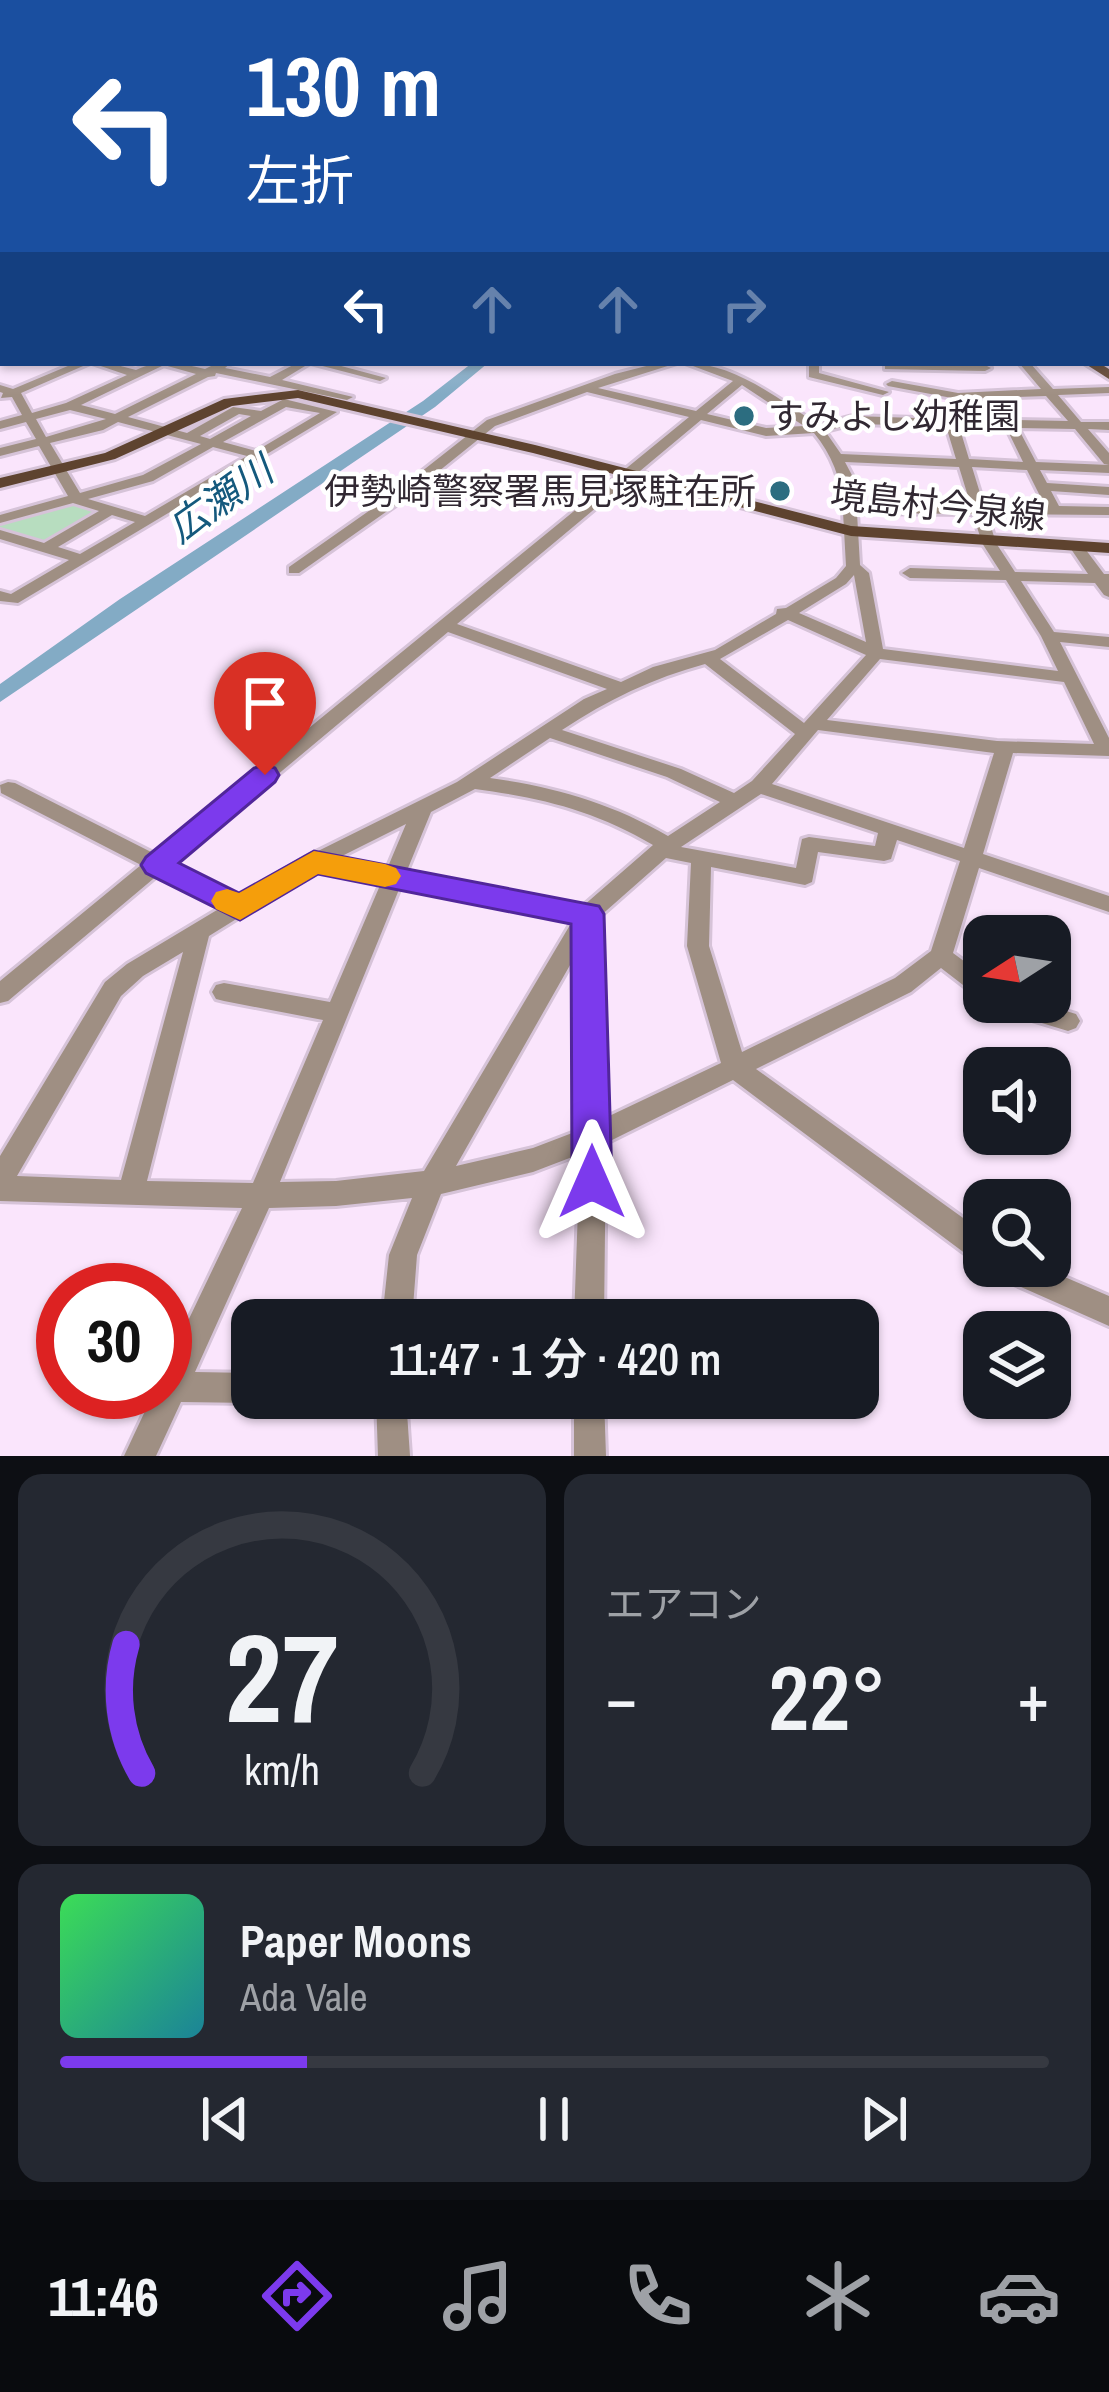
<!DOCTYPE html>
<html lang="ja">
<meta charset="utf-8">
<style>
:root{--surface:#171b24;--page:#242831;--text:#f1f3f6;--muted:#9ea1a6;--line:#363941;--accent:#7c3aed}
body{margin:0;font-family:"Archivo Narrow","Noto Sans JP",sans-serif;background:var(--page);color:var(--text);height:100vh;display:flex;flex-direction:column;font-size:45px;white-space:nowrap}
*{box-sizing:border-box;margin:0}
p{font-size:39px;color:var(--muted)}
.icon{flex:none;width:66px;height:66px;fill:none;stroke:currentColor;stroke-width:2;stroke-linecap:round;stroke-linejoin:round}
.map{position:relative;height:1456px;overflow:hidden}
.sheet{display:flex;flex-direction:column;gap:18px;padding:18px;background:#0d0f14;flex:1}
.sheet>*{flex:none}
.banner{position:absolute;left:0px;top:0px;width:1110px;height:366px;box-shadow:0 3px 9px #0004;background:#1a4fa0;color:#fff;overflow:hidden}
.needle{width:78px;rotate:258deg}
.tools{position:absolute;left:963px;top:915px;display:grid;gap:24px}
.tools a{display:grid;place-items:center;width:108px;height:108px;border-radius:24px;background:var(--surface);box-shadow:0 3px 9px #0004;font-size:60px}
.speed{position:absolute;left:36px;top:1263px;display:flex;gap:24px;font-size:60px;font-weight:700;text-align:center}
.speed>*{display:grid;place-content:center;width:156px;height:156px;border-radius:50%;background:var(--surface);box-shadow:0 3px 9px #0004;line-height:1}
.speed .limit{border:18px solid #d22;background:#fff;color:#111}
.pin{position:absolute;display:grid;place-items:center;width:102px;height:102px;color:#fff;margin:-123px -51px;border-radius:50% 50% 50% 0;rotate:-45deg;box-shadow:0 0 12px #0007}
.pin .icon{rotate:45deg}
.me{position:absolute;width:132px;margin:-66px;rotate:0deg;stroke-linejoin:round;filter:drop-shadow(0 0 9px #0008)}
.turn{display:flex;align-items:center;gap:42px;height:252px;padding:0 48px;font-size:54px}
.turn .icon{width:156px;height:156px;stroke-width:2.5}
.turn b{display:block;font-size:84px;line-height:102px}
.lanes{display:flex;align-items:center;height:114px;padding:0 48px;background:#0003;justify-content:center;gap:60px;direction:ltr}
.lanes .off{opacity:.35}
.big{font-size:90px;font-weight:600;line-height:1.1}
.sheet .widget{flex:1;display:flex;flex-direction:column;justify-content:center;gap:18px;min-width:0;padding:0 42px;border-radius:24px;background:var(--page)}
.sheet .dial{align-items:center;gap:0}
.dial svg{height:312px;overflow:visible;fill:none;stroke:var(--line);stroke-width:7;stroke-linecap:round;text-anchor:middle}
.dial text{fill:var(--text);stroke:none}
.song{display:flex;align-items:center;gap:36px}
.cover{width:144px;height:144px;border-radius:18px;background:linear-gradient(135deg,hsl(130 70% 55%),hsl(190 70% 35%))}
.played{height:12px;border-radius:6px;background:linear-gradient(90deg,var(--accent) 25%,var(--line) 25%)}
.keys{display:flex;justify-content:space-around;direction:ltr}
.heat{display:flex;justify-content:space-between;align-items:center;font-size:66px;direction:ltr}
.sheet .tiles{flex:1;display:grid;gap:18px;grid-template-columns:1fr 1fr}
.widget:last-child{grid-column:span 2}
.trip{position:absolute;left:231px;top:1299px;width:648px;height:120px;border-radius:24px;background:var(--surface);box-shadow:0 3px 9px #0004;font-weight:600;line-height:120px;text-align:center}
.menu{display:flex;height:192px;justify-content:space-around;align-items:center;background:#090b0e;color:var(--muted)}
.menu .icon{width:84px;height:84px}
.menu .selected{color:var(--accent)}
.menu b{font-size:54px;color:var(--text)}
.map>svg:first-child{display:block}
</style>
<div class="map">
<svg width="1109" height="1456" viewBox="0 0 1109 1456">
<rect width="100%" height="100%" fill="#fae5fc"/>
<path fill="#b7ddbf" d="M72 503 100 511 42 544 0 530V521Z"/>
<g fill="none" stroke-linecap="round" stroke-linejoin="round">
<path fill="#83abc5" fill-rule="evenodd" d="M472 363H488L435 407 0 702V684L120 599 423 401Z"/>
<g stroke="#d6c3d8" stroke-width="6">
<path id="minor" d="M1107 200H1109V205H1107Z
M0 204H3V208H0Z
M1107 229 1109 230V237L1107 236Z
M3 241V249L0 250V242Z
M3 262V268L0 269V263Z
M1107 265H1109V271H1107Z
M1107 287 1109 288V294L1107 293Z
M0 304H3V310H0Z
M3 317V323L0 324V318Z
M3 341V354L0 355V342Z
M75 363H90L21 393 32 413 66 403 127 375 92 363H109L136 370C159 359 181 363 205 369L217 363H231L225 368 270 377 297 363H310L282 380 353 397 347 400 216 373 215 376 208 377 128 417 187 433 233 407 261 411 284 399 337 412 18 603 0 601V591L11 594 69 560 0 539V530L44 543 99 511 73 503 0 523V515L68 496 39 446 0 456V448L36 439 26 422 0 429V421L22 415 12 397 1 398 3 393 0 392V385L13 389ZM164 365 196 374 115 414 81 405ZM286 407 320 413 256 451 223 442ZM70 410 106 419 46 437 36 419ZM239 414 251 416 210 439 200 436ZM118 422 201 444 143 475 80 493 50 443 103 430ZM213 447 247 456 145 516 88 499 153 481ZM112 515 135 522 80 554 58 547Z
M311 363H330L386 378 380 381Z
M658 363H677L598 388 696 411 733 381 685 363C735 363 778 399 819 425L853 416 947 419 952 398 888 386 886 384 892 381 958 393 1041 389 1019 363H1030L1053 389 1109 387V393L1058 395 1081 422H1109V430L1088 429 1109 453V465L1104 464 1075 429 1018 428 1036 462 1109 465V473L1040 470 1047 483 1109 487V495L1051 491 1059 506 1109 507V515L987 514 996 543 1015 572 1088 574 1071 549 1078 545 1083 546 1104 574H1109V597L1104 595 1095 583 1021 581 1054 632 1109 637V647L1060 642 1109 738V756L1013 753 983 854 1109 896V912L979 868 953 953 984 976V997L976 995 941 968 911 992 756 1069 984 1233V1264L974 1260 733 1080 606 1143 604 1320H574L580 1154 533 1172 441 1194 417 1255 412 1320H382L389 1255 412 1198 336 1206 269 1208 195 1372 252 1373V1398L263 1399 252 1403 181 1402 156 1456H124L154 1392H165V1369L242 1208 0 1201V1156L105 982 127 964 222 907 159 874 8 1001 0 1003V981L141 865 1 793 0 785 8 782 15 783 155 854 689 417 587 392 495 426 403 500 299 573H289V567L393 494 487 420 615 374ZM742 385 804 426 766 428 707 414ZM1046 396 1068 421 959 419 963 399ZM701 420 766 436 814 433C832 455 841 478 843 506L840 509 843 512 846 566 836 578 786 608 777 609 776 614 715 650 653 667 621 682 457 624ZM853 424 946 426 956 459 841 454 825 431ZM959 426 1006 427 1023 462 969 459ZM845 462 959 467 971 506 856 505 855 481ZM972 467 1027 470 1045 506H984ZM857 513 973 514 982 543 1000 571 910 568 902 573 910 578 1006 580 1041 636 1058 671 883 649 869 573 860 565ZM854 575 866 642 799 613 846 584ZM788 620 866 655 804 723 720 659ZM448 632 607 689 584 699 457 782 306 857 239 897 172 863ZM880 659 1064 682 1094 744 997 741 827 720ZM705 664 795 734 752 781 734 793 681 769 562 730C607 700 653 678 705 664ZM818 730 994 753 964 848 772 784ZM550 738 667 777 720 802 668 836C611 803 555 787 490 778ZM475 789C542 798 593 810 653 845L583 906 406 873 431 812ZM761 794 878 833 875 846 809 837 802 839 796 868 681 847ZM406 824 387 869 336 859ZM897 840 960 861 931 951 895 978 742 1052 709 946 711 867 805 885 812 882 818 852 884 861 891 859ZM666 858 691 863 687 946 721 1063 605 1118 598 918ZM315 870 381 883 330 1002 224 983 216 985 212 992 216 999 224 1001 323 1020 253 1183 147 1181 209 936ZM400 887 573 920 424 1171 336 1181 280 1182ZM578 951 580 1130 533 1148 456 1166ZM183 952 121 1180 17 1176 121 996 143 976Z
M809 363H819V373L889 392 883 395 809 377Z
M889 364 985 365 991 368 985 371 885 369V365Z
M992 1002H1036L1076 1014 1080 1021 1076 1028 1068 1031 996 1009Z
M992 1266H1039L1109 1296V1326L996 1276Z
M376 1398H406L410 1456H378Z
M574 1398H604L606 1456H574Z"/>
</g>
<g stroke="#d6c3d8" stroke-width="6">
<path id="major" d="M1084 363H1099L1109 369V379Z
M298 390 535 445 851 526 1109 543V553L851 536 533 453 298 398 232 406 115 459 0 488V478L105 453 224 399Z"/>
</g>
<use href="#minor" fill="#9f8f83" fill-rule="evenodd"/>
<use href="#major" fill="#5e432f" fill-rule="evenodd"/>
</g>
<linearGradient id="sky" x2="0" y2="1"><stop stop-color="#7fb0da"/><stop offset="0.48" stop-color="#fdf3fe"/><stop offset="1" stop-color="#fdf3fe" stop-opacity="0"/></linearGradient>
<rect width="1109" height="395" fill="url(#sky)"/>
<path fill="#7c3aed" stroke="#51269a" stroke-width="3" d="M265 765 275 768 279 775 275 782 179 863 239 893 314 851 599 906 604 914 612 1182 607 1195 592 1201 578 1195 572 1182 571 924 318 874 240 920 146 873 141 865 146 857 254 768Z"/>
<path fill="#f59e0b" d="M314 851 385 864 396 868 401 876 396 884 385 887 318 874 240 920 216 909 211 901 216 892 227 889 239 893Z"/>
<g fill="#2c6d80" stroke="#fff" stroke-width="4.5">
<circle cx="744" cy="416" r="12"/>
<circle cx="780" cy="491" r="12"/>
</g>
<g text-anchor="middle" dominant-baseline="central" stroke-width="9" stroke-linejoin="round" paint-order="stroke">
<g font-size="36" fill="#312832" stroke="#fff" text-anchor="start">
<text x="768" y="416">すみよし幼稚園</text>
<text x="756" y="491" text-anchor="end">伊勢崎警察署馬見塚駐在所</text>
</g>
<g font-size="36" fill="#312832" stroke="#fff">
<text transform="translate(938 505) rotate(6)">境島村今泉線</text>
</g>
<g font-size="39" font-style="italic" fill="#14597d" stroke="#fff">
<text transform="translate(220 499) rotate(-35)">広瀬川</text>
</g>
</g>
</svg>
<div class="tools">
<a><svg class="needle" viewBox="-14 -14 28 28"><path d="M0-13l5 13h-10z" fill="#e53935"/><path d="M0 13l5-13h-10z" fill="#9ea1a6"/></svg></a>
<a><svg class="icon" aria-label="sound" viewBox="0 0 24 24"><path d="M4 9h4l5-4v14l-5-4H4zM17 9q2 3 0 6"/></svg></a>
<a><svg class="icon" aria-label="search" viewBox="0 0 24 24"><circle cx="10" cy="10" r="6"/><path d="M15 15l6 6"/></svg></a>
<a><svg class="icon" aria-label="layers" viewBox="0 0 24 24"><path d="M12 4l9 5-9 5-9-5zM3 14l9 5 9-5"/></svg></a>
</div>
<div class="speed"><div class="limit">30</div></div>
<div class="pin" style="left:265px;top:775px;background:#d93025"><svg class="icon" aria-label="arrive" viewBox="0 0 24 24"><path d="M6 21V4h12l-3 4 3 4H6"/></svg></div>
<svg class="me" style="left:592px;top:1182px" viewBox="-20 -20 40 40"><path d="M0-17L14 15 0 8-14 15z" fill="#7c3aed" stroke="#fff" stroke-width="4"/></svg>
<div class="trip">11:47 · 1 分 · 420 m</div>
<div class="banner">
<div class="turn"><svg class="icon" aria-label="left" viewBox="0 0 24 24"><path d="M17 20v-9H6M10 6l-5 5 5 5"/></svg><div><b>130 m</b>左折</div></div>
<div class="lanes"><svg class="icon" aria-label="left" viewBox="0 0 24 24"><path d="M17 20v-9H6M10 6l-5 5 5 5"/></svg><svg class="icon off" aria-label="ahead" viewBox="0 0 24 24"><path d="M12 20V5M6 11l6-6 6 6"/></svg><svg class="icon off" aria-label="ahead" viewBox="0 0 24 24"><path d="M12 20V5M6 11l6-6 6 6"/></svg><svg class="icon off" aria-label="right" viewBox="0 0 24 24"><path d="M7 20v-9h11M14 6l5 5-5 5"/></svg></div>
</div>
</div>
<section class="sheet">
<div class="tiles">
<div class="widget dial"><svg viewBox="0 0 100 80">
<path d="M14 69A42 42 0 1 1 86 69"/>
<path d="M14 69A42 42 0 0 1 10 36" stroke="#7c3aed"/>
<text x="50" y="56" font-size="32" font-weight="700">27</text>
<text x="50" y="72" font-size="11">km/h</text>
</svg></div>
<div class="widget"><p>エアコン</p>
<div class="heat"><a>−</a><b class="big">22°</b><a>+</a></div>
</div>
<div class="widget">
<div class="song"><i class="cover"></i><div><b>Paper Moons</b><p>Ada Vale</p></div></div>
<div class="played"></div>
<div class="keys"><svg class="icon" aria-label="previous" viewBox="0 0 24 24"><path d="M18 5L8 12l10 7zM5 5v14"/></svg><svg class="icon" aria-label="pause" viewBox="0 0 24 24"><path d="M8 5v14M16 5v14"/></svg><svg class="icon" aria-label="next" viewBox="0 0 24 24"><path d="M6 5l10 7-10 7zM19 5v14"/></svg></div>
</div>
</div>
</section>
<nav class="menu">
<b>11:46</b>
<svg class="icon selected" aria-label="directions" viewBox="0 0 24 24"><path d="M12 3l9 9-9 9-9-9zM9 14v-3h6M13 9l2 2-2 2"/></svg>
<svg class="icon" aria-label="music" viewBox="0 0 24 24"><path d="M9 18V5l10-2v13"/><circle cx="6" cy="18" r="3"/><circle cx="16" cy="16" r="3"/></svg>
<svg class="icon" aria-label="phone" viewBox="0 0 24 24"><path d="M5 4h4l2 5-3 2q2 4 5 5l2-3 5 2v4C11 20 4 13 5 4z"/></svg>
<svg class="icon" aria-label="climate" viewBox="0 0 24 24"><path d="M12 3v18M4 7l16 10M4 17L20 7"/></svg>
<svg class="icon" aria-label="car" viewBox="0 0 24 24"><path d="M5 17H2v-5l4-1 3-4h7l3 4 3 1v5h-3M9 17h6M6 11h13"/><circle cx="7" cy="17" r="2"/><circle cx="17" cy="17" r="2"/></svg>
</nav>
